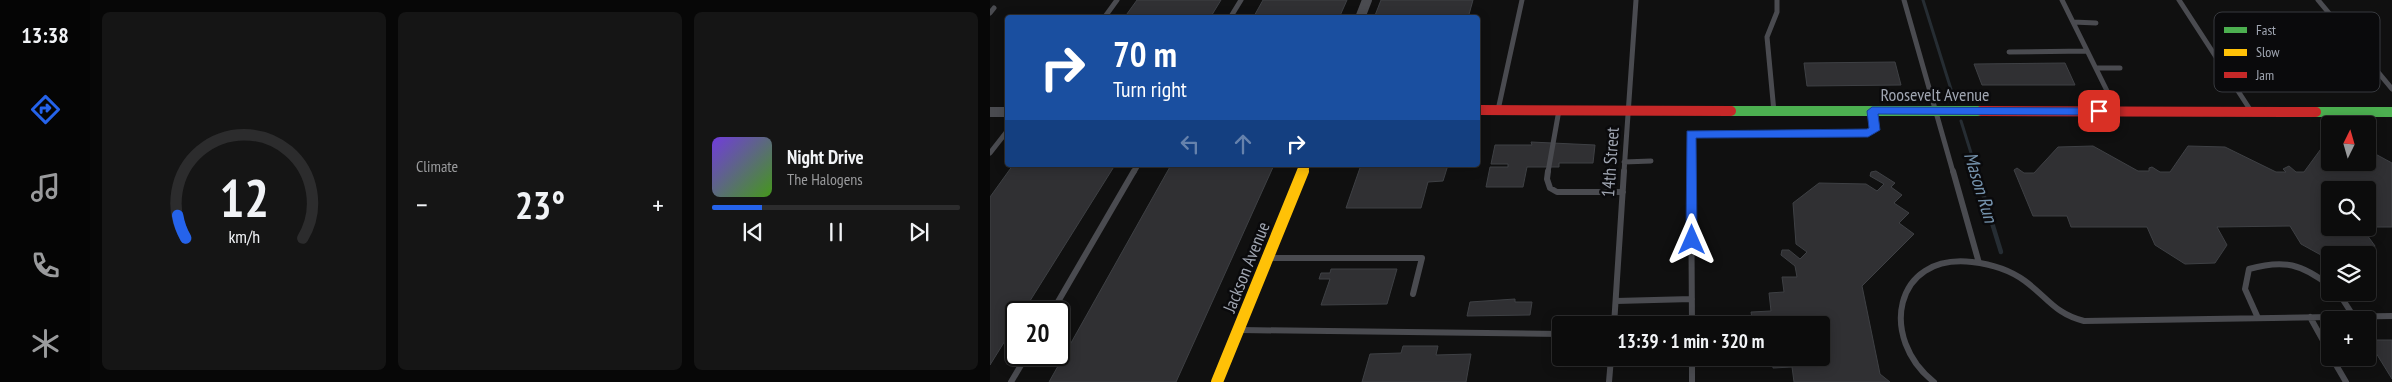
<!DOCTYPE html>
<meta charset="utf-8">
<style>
:root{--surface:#0c0c0c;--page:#151515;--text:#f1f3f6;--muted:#9a9b9d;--line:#2c2c2d;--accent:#2563eb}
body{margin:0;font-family:"PT Sans Narrow",sans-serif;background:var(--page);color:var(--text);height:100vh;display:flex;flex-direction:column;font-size:19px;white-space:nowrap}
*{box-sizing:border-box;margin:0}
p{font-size:16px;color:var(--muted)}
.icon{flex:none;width:28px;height:28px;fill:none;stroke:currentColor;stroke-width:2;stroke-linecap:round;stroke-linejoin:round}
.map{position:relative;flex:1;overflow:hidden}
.side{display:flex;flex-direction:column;gap:12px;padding:12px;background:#070707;width:900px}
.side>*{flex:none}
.guide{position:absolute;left:15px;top:15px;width:475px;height:152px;border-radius:5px;box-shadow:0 2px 12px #0003,0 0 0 1px var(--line);background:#1a4fa0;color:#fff;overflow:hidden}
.needle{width:32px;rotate:5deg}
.tools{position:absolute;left:1331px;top:116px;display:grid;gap:10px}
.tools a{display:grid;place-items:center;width:55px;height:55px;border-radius:5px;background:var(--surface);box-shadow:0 2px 12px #0003,0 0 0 1px var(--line);font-size:25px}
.speed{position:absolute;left:15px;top:301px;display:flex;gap:10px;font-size:25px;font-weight:700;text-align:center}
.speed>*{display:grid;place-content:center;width:65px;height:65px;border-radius:50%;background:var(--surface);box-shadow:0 2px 12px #0003,0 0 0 1px var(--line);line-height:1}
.speed .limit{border:2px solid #111;border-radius:8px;background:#fff;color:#111}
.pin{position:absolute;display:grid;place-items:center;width:42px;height:42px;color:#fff;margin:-21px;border-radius:10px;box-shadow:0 2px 8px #0006}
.me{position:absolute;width:55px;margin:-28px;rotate:0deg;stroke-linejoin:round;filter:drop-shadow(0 0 4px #0008)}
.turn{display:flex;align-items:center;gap:18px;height:105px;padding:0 25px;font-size:22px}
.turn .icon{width:65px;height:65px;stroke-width:2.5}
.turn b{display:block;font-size:35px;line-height:42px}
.lanes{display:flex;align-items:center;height:48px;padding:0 25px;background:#0003;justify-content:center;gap:25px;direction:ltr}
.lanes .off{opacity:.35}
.big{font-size:38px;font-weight:800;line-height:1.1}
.side .tile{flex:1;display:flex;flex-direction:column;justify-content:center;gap:8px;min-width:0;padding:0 18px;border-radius:8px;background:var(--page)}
.side .dial{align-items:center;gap:0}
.dial svg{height:130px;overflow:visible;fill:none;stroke:var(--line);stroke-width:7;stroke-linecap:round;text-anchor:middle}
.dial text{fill:var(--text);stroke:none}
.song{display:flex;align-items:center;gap:15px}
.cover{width:60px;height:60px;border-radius:8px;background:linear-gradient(135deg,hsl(260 70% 55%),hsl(100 70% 35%))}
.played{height:5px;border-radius:2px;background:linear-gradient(90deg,var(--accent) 20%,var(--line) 20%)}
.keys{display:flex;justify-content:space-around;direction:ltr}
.heat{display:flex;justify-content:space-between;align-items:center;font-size:28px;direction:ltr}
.side .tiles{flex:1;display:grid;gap:12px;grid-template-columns:repeat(3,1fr)}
.trip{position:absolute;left:562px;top:316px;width:278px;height:50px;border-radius:5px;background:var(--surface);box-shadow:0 2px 12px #0003,0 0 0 1px var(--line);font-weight:800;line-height:50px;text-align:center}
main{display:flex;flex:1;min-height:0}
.tab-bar{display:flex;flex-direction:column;width:90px;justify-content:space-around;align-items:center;background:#050505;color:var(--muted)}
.tab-bar .icon{width:35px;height:35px}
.tab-bar .current{color:var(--accent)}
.tab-bar b{font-size:22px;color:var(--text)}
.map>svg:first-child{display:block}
</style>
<main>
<nav class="tab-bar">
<b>13:38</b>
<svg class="icon current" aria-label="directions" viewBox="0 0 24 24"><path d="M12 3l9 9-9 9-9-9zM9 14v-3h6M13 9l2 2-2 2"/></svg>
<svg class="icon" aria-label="music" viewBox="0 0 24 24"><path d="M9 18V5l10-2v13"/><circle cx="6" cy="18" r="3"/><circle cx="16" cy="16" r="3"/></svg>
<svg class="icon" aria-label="phone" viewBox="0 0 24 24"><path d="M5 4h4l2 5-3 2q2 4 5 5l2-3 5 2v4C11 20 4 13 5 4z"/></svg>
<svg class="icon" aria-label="climate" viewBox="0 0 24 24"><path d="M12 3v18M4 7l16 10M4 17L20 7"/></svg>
</nav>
<section class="side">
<div class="tiles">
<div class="tile dial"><svg viewBox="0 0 100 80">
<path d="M14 69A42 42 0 1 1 86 69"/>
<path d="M14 69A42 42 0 0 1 9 55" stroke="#2563eb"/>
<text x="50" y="56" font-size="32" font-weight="700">12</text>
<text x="50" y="72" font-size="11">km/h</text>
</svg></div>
<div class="tile"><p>Climate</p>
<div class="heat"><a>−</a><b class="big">23°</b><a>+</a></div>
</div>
<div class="tile">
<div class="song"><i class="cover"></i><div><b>Night Drive</b><p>The Halogens</p></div></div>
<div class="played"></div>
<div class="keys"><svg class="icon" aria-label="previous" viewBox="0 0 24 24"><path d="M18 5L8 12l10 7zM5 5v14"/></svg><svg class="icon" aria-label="pause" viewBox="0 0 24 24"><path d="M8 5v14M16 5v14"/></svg><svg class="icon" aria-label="next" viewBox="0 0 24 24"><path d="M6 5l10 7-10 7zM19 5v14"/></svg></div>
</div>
</div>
</section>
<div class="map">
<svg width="1402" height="382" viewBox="0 0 1402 382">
<rect width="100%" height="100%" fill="#101010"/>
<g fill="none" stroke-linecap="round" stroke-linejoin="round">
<path stroke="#262d33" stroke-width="3" d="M933 0 965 102
M971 121 987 172"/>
<path stroke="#262d33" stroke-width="4.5" d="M986 171 1011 252"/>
</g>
<path fill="#303033" stroke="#3e4044" d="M147 0H231L220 18H134Z
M273 0H357L349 18H263Z
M391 0H483L478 18H384Z
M905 62 911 85 817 86 814 63Z
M1075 63 1085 85H992L984 64Z
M541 142 605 145 603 163H569V167H537L533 187H496L500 167H518V164H501L505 145H542Z
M1340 145V162H1378V150L1402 163V227H1378V190H1340V228H1372L1385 246 1378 259V255H1340V260L1311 244 1300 226 1227 227 1237 245 1225 263 1195 264 1165 245 1157 227H1081L1077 216H1043L1024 170 1027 168 1034 173H1044L1068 147 1103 146 1148 171H1159V168L1162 167 1170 172H1180L1198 146 1235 147 1286 172H1296L1293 169 1299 166 1306 172H1314L1333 146Z
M23 165H125L33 312H26V323L0 365V197Z
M181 165H284L186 382H59Z
M371 165H458L453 181 438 182 431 208H356Z
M886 171 905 183 901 187 912 195 904 203 919 213 909 223 924 234 872 286 890 374 900 382H804L802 367 783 368 782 358H831V325H763L761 312 781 311 779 293 794 292 792 277H807L805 266 791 255 792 250H799L810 259 817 252 806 244 803 203 829 183 876 184 887 191 894 184 880 176 881 172Z
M341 269H407L397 304 331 305 340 279H329L331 273H340Z
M525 299V302H542L540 315 477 316 480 302Z
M1378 340H1402V379Z
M413 346H448L446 355 481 354 476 382H372L380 354 411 353Z"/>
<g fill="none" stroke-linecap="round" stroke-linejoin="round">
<path stroke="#4a4b50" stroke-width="5" d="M914 0 963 172
M1072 0 1127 111
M1189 0 1261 111
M1328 0 1402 89
M0 13 4 8
M114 18 127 0
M240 18 251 0
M1323 21H1345
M1083 22 1106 23
M1019 52 1097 51
M1359 66H1383
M1106 68H1130
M508 110 532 0
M784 112 777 37 787 12V0
M0 153 18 130
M634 162 661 161
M144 172 148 165
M558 172 569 110
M634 172 646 0
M701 172V134L878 133 884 131 882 111"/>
<path stroke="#4a4b50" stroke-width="6" d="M558 171 557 179 560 188 567 192H633
M701 171 702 325
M963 171 989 263
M279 258H432L423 294
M1348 292 1364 317
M626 301 702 299
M62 312 144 171
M1320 317 1340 353
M1268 318 1255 289 1259 269C1294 259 1312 264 1340 286
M624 325 634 171
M251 330 571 334
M702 358V382
M1342 358 1356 382
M21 382 37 355
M619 382 621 358
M944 382C889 339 903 253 982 262 1000 264 1020 270 1035 281 1057 297 1065 314 1094 321L1402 316"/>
<path stroke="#4a4b50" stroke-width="10" d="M370 18 377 0
M0 112H18"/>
<path stroke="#4caf50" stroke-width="10" d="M741 111H991
M1326 112H1402"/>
<path stroke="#ffc107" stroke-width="10" d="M312 172 315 165"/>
<path stroke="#ffc107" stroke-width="12" d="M227 382 313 171"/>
<path stroke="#c62828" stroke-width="10" d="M488 110 741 111
M991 111 1326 112"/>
</g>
<path fill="#2563eb" stroke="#184099" d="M882 107 1109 108 1114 111 1109 115 888 114 890 130 878 137 706 138 707 240 706 244H697L696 240 697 131 877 129 879 128 877 111Z"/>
<g text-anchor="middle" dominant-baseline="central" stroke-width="5" stroke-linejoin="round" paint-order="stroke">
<g font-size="18" fill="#a0a6b2" stroke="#0a0a0c">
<text x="945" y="94">Roosevelt Avenue</text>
<text transform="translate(620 162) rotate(-86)">14th Street</text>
<text transform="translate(256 267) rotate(-68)">Jackson Avenue</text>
</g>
<g font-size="19" font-style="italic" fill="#7694ae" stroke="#0a0a0c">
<text transform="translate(991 187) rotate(73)">Mason Run</text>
</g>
</g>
<rect x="1224" y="12" width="166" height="80" rx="8" fill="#0a0a0c" stroke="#37393e" stroke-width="1"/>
<rect x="1234" y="27" width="23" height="6" fill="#4caf50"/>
<rect x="1234" y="49" width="23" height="7" fill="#ffc107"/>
<rect x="1234" y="72" width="23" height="6" fill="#c62828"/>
<g font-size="14" fill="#a0a6b2">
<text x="1266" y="35">Fast</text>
<text x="1266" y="57">Slow</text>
<text x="1266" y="80">Jam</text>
</g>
</svg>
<div class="tools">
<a><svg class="needle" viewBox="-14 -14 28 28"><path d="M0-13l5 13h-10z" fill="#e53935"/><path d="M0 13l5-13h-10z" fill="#9a9b9d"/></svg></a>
<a><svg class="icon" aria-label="search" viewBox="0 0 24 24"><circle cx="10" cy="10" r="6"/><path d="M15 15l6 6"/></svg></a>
<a><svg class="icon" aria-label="layers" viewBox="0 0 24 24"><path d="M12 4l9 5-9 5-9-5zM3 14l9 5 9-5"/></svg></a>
<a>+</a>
</div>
<div class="speed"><div class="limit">20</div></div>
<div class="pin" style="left:1109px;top:111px;background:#d93025"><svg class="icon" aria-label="arrive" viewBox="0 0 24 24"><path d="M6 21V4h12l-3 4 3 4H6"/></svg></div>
<svg class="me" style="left:702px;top:240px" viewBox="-20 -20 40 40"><path d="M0-17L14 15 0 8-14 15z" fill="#2563eb" stroke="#fff" stroke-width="4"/></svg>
<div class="trip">13:39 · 1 min · 320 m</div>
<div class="guide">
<div class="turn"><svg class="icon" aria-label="right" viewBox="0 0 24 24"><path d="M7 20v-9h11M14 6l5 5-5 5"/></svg><div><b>70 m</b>Turn right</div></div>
<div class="lanes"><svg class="icon off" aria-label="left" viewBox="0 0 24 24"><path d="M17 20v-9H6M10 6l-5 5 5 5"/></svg><svg class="icon off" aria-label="ahead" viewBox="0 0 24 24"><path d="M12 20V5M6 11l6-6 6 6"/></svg><svg class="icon" aria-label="right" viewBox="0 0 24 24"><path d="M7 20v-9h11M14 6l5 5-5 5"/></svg></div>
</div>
</div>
</main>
